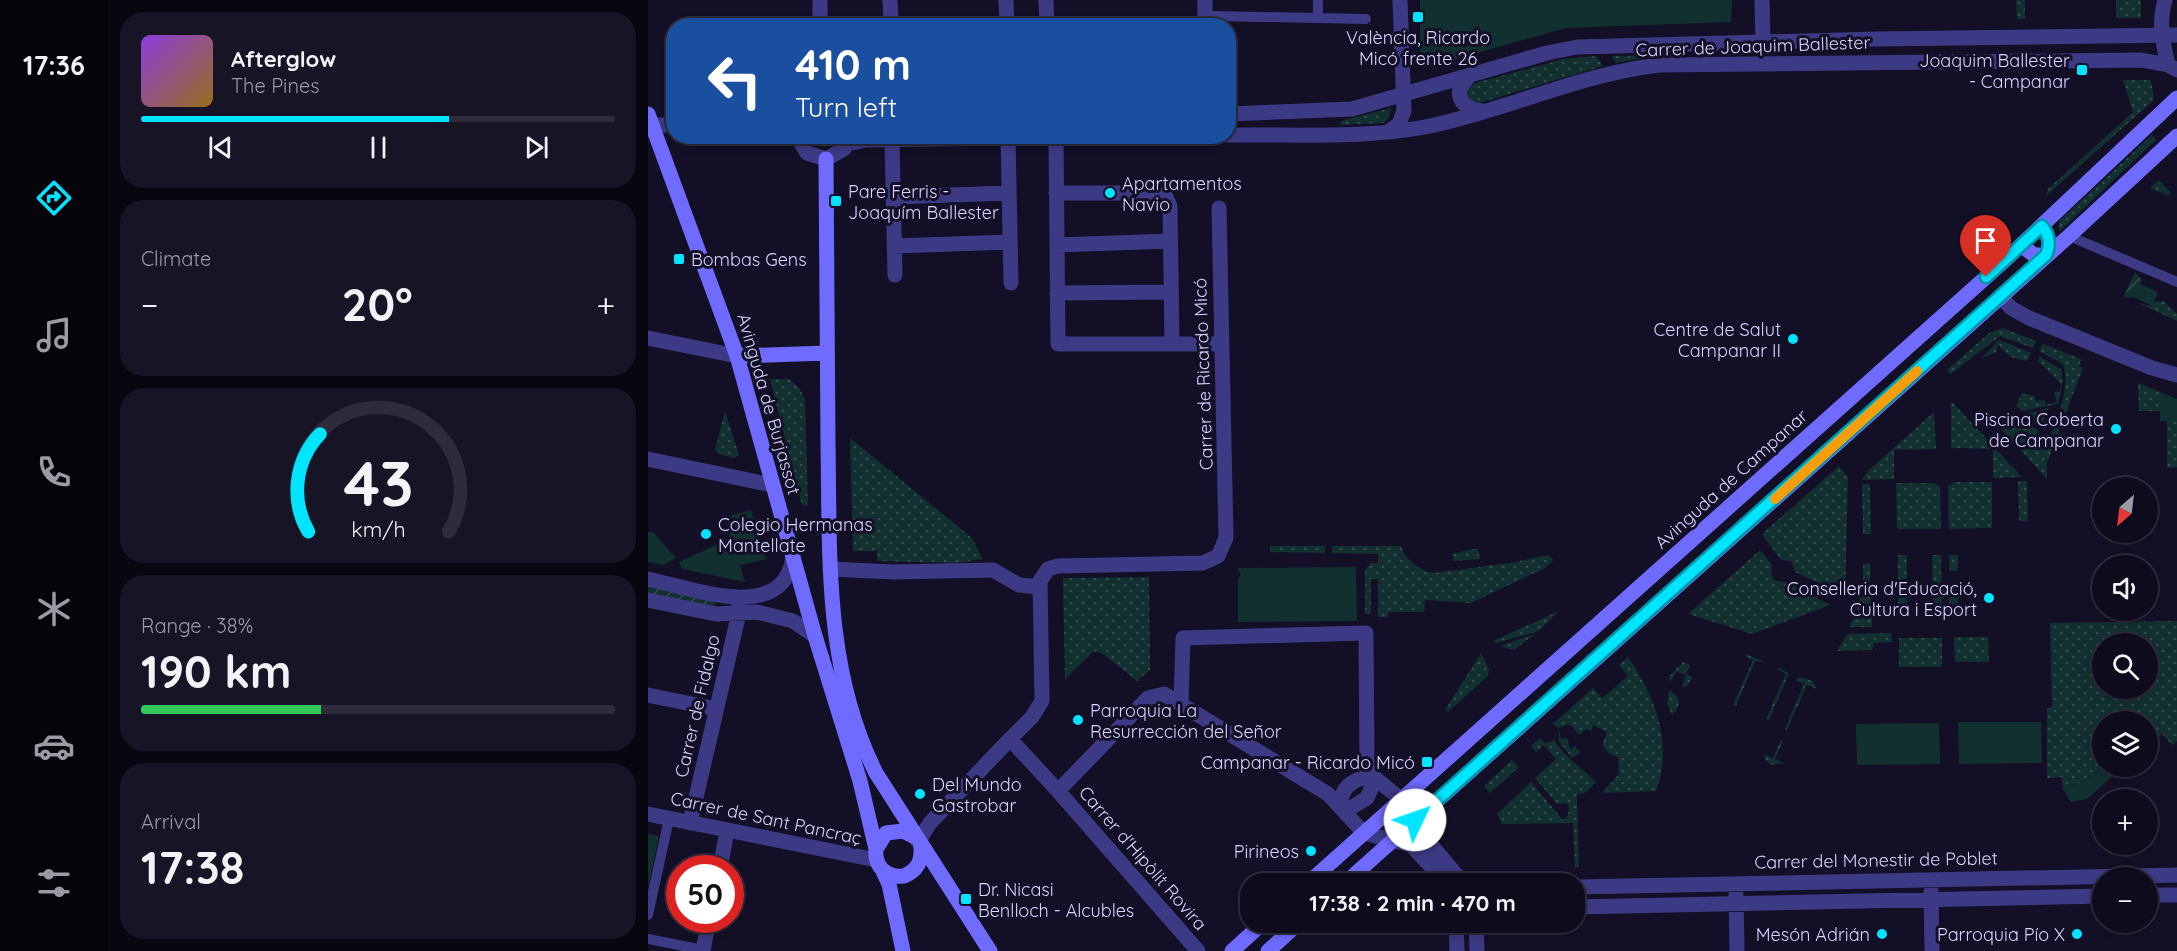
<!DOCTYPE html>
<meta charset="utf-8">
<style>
:root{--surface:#0e0b1c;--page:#171425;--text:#f1f3f6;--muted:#9b9ba3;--line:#2e2b3b;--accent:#00e5ff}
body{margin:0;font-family:Quicksand,sans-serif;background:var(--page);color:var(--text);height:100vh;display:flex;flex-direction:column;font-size:22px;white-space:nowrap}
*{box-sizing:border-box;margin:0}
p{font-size:20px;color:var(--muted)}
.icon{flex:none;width:33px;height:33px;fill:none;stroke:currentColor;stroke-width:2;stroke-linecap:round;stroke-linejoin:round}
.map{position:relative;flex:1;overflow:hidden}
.sheet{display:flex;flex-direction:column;gap:12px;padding:12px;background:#08060f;width:540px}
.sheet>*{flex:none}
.top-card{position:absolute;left:18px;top:18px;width:570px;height:126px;border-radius:24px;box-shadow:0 3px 9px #0003,0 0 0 2px var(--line);background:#1a4fa0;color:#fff;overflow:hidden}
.needle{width:39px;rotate:208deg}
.tools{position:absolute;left:1444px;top:477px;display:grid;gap:12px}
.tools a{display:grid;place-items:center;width:66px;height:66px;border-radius:50%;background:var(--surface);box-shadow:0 3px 9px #0003,0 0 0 2px var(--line);font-size:30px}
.speed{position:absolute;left:18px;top:855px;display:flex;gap:12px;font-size:30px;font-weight:700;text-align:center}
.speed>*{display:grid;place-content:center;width:78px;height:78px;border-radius:50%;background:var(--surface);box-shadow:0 3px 9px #0003,0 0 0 2px var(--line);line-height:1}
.speed .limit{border:9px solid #d22;background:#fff;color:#111}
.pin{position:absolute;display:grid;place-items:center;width:51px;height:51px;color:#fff;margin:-62px -26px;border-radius:50% 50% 50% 0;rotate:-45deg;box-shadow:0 0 6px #0007}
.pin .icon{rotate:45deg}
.me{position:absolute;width:66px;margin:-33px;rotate:48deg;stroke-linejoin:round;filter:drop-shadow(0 0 4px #0008)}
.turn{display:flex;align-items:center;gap:21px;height:126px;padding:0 30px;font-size:27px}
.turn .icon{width:78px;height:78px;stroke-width:2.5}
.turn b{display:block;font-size:42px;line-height:51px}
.big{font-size:45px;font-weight:800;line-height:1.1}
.sheet .widget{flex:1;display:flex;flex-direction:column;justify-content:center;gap:9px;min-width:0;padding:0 21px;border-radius:24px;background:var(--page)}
.sheet .dial{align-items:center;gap:0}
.dial svg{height:156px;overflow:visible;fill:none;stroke:var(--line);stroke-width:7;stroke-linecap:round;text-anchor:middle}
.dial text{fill:var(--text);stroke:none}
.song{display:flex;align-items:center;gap:18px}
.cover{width:72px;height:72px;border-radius:9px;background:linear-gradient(135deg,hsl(270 70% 55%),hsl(40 70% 35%))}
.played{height:6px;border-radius:3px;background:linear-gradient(90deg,var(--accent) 65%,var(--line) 65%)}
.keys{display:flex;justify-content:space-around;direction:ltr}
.heat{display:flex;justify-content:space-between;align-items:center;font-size:33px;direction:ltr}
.charge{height:9px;border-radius:4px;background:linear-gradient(90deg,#34c759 38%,var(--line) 0)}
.trip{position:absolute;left:592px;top:873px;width:345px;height:60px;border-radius:24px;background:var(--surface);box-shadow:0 3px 9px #0003,0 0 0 2px var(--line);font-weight:800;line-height:60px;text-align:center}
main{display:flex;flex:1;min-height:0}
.menu{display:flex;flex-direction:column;width:108px;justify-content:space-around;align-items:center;background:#06040b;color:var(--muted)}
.menu .icon{width:42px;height:42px}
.menu .on{color:var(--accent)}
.menu b{font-size:27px;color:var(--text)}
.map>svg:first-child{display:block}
</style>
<main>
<nav class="menu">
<b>17:36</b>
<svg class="icon on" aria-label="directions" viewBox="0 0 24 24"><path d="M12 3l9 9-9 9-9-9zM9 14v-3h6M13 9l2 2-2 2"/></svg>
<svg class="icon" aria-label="music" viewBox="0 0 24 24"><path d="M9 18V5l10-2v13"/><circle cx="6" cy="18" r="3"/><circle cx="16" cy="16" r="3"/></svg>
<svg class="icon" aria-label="phone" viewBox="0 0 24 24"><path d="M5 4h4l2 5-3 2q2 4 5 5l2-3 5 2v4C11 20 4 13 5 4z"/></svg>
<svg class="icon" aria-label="climate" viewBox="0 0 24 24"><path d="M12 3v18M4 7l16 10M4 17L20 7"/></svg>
<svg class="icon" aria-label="car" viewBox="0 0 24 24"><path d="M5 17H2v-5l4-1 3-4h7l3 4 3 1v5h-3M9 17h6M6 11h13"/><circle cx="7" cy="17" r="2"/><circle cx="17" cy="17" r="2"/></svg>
<svg class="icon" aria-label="filters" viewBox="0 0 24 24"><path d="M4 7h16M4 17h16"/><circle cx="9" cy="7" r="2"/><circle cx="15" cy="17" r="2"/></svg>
</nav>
<section class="sheet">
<div class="widget">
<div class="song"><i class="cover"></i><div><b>Afterglow</b><p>The Pines</p></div></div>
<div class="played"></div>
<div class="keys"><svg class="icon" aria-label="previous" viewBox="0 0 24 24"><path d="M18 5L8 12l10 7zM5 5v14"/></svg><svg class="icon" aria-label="pause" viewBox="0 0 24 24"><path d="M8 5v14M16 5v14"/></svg><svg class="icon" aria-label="next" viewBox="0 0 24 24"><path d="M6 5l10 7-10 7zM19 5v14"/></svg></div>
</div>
<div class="widget"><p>Climate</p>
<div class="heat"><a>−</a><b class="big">20°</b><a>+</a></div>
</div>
<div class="widget dial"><svg viewBox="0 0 100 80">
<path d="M14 69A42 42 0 1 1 86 69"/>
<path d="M14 69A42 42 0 0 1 20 19" stroke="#00e5ff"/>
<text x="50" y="56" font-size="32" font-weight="700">43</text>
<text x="50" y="72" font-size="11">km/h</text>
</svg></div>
<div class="widget"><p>Range · 38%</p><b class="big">190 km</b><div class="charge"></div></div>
<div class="widget"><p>Arrival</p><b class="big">17:38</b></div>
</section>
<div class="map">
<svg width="1529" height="951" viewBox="0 0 1529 951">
<defs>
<pattern id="grass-dots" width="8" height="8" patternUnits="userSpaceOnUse" patternTransform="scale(1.5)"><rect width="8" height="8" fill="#12302f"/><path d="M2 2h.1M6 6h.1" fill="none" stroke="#344d4e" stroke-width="1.8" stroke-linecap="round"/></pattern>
<pattern id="garden-furrows" width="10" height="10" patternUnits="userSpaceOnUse" patternTransform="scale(1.5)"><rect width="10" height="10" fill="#12302f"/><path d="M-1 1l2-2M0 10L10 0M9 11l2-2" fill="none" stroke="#344d4e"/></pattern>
</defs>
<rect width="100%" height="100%" fill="#130f26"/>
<path fill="url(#grass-dots)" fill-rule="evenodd" d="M1368 0H1377V19H1369Z
M1468 0H1493V18H1468Z
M1011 55 968 63 964 56Z
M948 56 955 66 831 103 821 101 818 90 827 83 915 59Z
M1475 80H1503L1506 100 1398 196 1400 189 1485 112Z
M743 108 740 119 735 123 693 125V121Z
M1504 135 1508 140 1411 232V221Z
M161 137H191L186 143 176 147 166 143Z
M1511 180 1522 192 1521 196 1502 188Z
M1516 301 1529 314V321L1490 303 1503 306 1505 302Z
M1355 328 1388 341 1385 348 1352 336 1303 374 1299 370 1341 333Z
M1351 340 1383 353 1379 361 1362 357 1350 345 1348 352 1333 359Z
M1395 344 1433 359 1431 366 1435 368 1399 463V479L1343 418 1348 423 1371 416 1390 431 1388 438 1400 443C1409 419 1423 389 1415 364L1391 351Z
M1392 357 1413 369 1415 380 1410 404 1374 411 1368 406 1374 393 1386 396 1388 401 1396 400 1398 405 1409 402 1406 392 1412 391 1413 384 1390 361Z
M141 379 151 388 157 399 160 506 154 505 122 379Z
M1490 383 1512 392V411H1491Z
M1303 403H1305L1374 477 1345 478V449L1303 448Z
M1401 408 1393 426 1376 414Z
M77 411 91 455 86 458 71 454 67 450Z
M1286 412 1288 449 1246 450V479L1214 480 1220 471Z
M1519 421H1529V467L1519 468Z
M202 438 324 538 335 559 309 563 229 561V551H205Z
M1191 466 1200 477 1197 596 1147 572 1144 562 1132 559 1114 534Z
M1370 481H1379L1380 521H1371Z
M1307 482H1344V528L1301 529 1300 486Z
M1248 483H1285L1292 486 1293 529H1249Z
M1214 484H1222L1223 534H1215Z
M622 546H677V553L622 552Z
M684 546H753C757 559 772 571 785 573L862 563 900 555 906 560 897 568 823 603 777 600 776 612H740V617H730V579H723V614H717V570L723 563H730V554L684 553Z
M830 548 832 559 806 561 804 554Z
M1112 550 1124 565 1123 575 1128 581 1141 582 1182 605 1104 634 1040 614Z
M1250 555H1259V606H1250Z
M1284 555H1293L1294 606H1285Z
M1301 555H1310V571H1301Z
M1222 563 1223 609 1209 610 1215 585V564Z
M501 577 502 670 489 681 455 654 446 651 417 679 415 578Z
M1310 589V606H1301V590Z
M911 611 891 631 848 643 845 641Z
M1206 617H1224V627H1202Z
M1529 621V741L1524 745 1514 734 1500 746V722H1455V766L1477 767 1465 776 1460 768 1415 791 1414 777 1399 778V708L1404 707 1402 623ZM1455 644H1500V688H1455Z
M1243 633 1244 642 1225 643V650L1189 651 1199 634Z
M887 634 866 650 852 646Z
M1306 637H1340L1341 662H1307Z
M1251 638H1294V667H1251Z
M833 653 841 669 840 676 800 712 797 710Z
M1098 654 1117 662 1107 661 1088 706 1085 705 1105 660 1097 656Z
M980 657C1007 696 1026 744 1008 791L954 793 971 774 970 757 960 753 954 745 959 732 945 725 943 732 939 729 931 735 922 724 911 728 913 739 919 738 922 749 927 747 933 752 924 758 911 742V728L905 724 945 688 954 698 980 676 971 665Z
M1035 662 1042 665 1038 674 1045 677 1038 687 1034 686 1038 675 1029 671 1023 681 1020 678Z
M1131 668 1141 673 1121 720 1118 719 1138 674 1130 670Z
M1152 677 1165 681 1168 689 1159 685 1139 730 1137 729 1156 684 1148 680Z
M1021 690C1032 695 1035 706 1024 714L1019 704Z
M892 738 897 743 906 740 916 753 948 782 937 793 929 794 931 867H927L925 823 854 824 849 814 883 782 915 820 920 816 921 807 918 803 909 804 887 778 908 759 896 745 888 752 883 746Z
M1133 740 1135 741 1127 759 1136 763 1123 765 1117 759 1116 754 1125 758Z
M864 760 871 767 842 793 836 786Z"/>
<path fill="#12302f" d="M772 0H1084L1083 22 918 28 779 67 772 62Z
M1492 284 1510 292 1504 306 1486 297Z
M1512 392 1529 399V421H1512Z
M103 510 118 559 92 565 97 582 34 569 31 562 83 538 77 517Z
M0 532H5L28 558 15 565 0 562Z
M708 567 709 621 590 622V579L593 574 589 568Z
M1310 722H1393L1394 763 1311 764Z
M1291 723 1292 764 1209 765 1208 724Z
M1460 768 1465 776 1439 799 1423 802 1416 791Z
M0 834 11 836 0 888Z"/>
<path fill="url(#garden-furrows)" d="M1487 272 1494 280 1486 297 1478 298 1476 296Z
M0 582 69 597 66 610 0 596Z"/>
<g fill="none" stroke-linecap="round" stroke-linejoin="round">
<path stroke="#3d3a85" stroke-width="10" d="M670 0V18
M566 16 718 19
M1421 236 1529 282
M0 915 21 819
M0 939 55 950"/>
<path stroke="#3d3a85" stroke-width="15" d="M242 0 243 22 273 26
M358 0 359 26
M398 0 399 26
M557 0V26
M1114 0 1115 43
M1517 0C1510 23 1515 43 1520 65
M360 138 363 283
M408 138 410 344H574
M244 140 247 275
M408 193H508L518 197 522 206 524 344
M246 197 361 193
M571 208 578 538 570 556 555 563 410 566 400 569 392 581 394 701 384 717 362 739 410 791 500 698 516 694 680 794 716 833 763 845 799 884
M409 245 522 241
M246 246 362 242
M409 293 523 292
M1352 296 1363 308 1381 318 1504 368 1529 375
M0 338 89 356
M0 459 124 485
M182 569 245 572 345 570 371 585 392 587
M0 579C44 588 135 625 145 557
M0 600 68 614 109 612 145 621 167 636
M0 695 68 709
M533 703 535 638 718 633 719 765 721 773 761 806 775 835 816 884
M720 777 727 780 719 798 703 808 694 805C691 789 705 779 720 777Z
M410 791 550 951
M0 814 228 860
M42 823 91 613 90 597
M270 842 282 823 362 739
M72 868 79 831
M927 887 1529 875
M1283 891 1284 951
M1088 895 1089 951
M1500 895H1529
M927 907 1455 896
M808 922 809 951
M828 922 829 951
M55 951 61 920"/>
<path stroke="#3d3a85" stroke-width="15" d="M172 26V0
M822 75 812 88C809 103 820 109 834 111
M580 114 704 109 899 53 929 47 1229 39 1529 35
M0 125H26
M740 132 751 124 756 111 752 0
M580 135C645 134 713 139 777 127 857 111 928 75 1011 65L1493 60 1520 65 1529 70
M149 136 159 153 178 159 196 149 202 136
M199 144 218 140 481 136"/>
<path stroke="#6f6bff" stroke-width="15" d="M0 114 89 356 167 636 212 781 228 849
M178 159C178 254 179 349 180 444 182 556 176 670 228 773L342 951
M1373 245 1386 255H1398C1403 246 1401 234 1394 226
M89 356 179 353
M267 837 255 831 238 833 228 849C226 867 239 878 256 876 270 870 274 861 273 846
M235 871 241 884 255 951
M659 884 1355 262 1529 98
M696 884 1421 236 1529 136
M584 951 616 922
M620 951 652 922"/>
</g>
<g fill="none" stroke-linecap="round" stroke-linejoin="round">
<g stroke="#0095a6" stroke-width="15">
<path id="route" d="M767 820 1398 255C1403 246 1401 234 1394 226L1338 277"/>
</g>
<use href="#route" stroke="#00e5ff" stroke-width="10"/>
<path stroke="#f59e0b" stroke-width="10" d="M1127 499 1269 371"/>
</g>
<g fill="#00e5ff" stroke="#130f26" stroke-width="2">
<rect x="764" y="11" width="12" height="12" rx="3"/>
<rect x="1428" y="64" width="12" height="12" rx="3"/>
<circle cx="462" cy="193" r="6"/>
<rect x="182" y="195" width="12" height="12" rx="3"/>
<rect x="25" y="253" width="12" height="12" rx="3"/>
<circle cx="1145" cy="339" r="6"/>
<circle cx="1468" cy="429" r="6"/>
<circle cx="58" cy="534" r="6"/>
<circle cx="1341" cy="598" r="6"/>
<circle cx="430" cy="720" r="6"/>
<rect x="773" y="756" width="12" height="12" rx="3"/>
<circle cx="272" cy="794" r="6"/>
<circle cx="663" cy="851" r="6"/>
<rect x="312" y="893" width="12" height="12" rx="3"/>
<circle cx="1234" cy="934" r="6"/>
<circle cx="1429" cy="934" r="6"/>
</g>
<g text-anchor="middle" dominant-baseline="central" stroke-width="6" stroke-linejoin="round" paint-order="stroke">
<g font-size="18" fill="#d9d4ff" stroke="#130f26" text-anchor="end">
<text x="770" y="37" text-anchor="middle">València, Ricardo<tspan x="770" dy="21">Micó frente 26</tspan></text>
<text x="1422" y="60">Joaquim Ballester<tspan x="1422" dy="21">- Campanar</tspan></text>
<text x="474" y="183" text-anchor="start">Apartamentos<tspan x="474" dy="21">Navio</tspan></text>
<text x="200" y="191" text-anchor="start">Pare Ferris -<tspan x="200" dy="21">Joaquím Ballester</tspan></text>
<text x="43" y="259" text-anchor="start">Bombas Gens</text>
<text x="1133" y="329">Centre de Salut<tspan x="1133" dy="21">Campanar II</tspan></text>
<text x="1456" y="419">Piscina Coberta<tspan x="1456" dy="21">de Campanar</tspan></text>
<text x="70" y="524" text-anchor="start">Colegio Hermanas<tspan x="70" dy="21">Mantellate</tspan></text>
<text x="1329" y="588">Conselleria d'Educació,<tspan x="1329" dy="21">Cultura i Esport</tspan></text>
<text x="442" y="710" text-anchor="start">Parroquia La<tspan x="442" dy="21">Resurrección del Señor</tspan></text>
<text x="767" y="762">Campanar - Ricardo Micó</text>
<text x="284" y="784" text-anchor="start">Del Mundo<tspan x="284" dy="21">Gastrobar</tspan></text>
<text x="651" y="851">Pirineos</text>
<text x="330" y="889" text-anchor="start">Dr. Nicasi<tspan x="330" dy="21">Benlloch - Alcubles</tspan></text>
<text x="1222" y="934">Mesón Adrián</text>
<text x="1417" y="934">Parroquia Pío X</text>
</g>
<g font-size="18" fill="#d9d4ff" stroke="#130f26">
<text transform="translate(1105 46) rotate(-2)">Carrer de Joaquim Ballester</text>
<text transform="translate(555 374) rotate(-92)">Carrer de Ricardo Micó</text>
<text transform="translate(121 404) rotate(74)">Avinguda de Burjassot</text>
<text transform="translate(1083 479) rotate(-42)">Avinguda de Campanar</text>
<text transform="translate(49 706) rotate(-77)">Carrer de Fidalgo</text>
<text transform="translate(118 818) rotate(12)">Carrer de Sant Pancraç</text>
<text transform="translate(495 858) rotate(49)">Carrer d'Hipòlit Rovira</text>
<text transform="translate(1228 860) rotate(-1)">Carrer del Monestir de Poblet</text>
</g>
</g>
</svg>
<div class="tools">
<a><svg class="needle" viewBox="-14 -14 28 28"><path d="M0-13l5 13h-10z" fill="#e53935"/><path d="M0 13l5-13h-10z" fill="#9b9ba3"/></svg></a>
<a><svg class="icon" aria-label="sound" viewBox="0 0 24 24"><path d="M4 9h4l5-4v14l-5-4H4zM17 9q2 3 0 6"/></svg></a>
<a><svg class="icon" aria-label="search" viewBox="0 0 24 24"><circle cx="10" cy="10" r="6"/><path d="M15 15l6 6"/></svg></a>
<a><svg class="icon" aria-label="layers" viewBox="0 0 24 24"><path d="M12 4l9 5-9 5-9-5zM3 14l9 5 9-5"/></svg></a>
<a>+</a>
<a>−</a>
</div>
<div class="speed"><div class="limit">50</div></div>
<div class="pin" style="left:1338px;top:277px;background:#d93025"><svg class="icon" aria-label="arrive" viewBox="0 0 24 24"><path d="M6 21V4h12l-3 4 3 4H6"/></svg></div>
<svg class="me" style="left:767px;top:820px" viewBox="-20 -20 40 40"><circle r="19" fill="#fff"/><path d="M0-13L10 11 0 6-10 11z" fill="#00e5ff"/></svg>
<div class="trip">17:38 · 2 min · 470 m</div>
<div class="top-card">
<div class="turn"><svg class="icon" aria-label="left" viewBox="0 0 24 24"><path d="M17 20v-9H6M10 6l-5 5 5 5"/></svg><div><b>410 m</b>Turn left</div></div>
</div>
</div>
</main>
